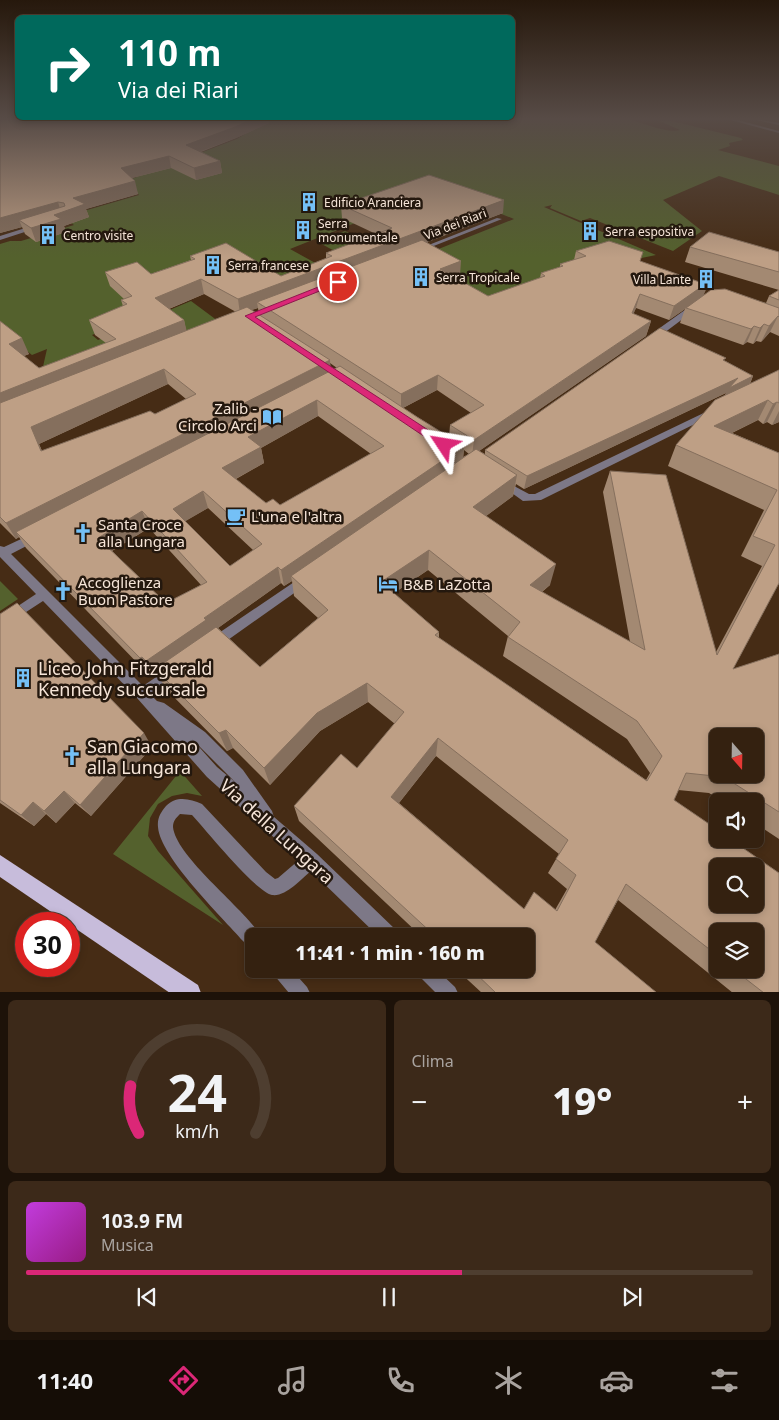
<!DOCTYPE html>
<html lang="it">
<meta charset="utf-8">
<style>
:root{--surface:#342110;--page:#3c2919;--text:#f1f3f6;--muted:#a9a39f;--line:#4e3e30;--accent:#db2777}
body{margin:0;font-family:"Noto Sans",sans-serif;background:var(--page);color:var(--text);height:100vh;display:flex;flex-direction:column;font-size:19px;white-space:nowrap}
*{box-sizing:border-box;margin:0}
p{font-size:16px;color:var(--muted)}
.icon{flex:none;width:28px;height:28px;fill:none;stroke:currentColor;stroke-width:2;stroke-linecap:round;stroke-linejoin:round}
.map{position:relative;height:992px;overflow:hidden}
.side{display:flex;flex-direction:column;gap:8px;padding:8px;background:#1d1209;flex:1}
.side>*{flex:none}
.banner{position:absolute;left:15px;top:15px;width:500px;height:105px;border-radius:8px;box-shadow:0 2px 8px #0003,0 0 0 1px var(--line);background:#00695c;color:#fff;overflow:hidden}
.needle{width:32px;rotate:160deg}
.fabs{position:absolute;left:709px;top:728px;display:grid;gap:10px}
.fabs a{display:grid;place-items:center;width:55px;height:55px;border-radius:8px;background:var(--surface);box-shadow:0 2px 8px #0003,0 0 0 1px var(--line);font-size:25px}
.speed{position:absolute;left:15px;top:912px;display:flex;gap:10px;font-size:25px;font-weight:700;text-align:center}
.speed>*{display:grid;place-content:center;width:65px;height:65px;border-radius:50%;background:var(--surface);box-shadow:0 2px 8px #0003,0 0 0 1px var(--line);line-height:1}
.speed .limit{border:8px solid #d22;background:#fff;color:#111}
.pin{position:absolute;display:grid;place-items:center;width:42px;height:42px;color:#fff;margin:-21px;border:2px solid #fff;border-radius:50%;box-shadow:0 1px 5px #0007}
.me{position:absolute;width:55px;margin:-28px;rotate:303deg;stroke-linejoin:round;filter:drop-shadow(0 0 4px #0008)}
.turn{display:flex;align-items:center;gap:18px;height:105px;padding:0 20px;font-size:22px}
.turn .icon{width:65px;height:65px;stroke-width:2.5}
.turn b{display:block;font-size:35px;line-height:42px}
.big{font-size:38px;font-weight:800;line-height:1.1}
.side .card{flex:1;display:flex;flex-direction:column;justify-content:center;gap:8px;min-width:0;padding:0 18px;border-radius:8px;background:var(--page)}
.side .dial{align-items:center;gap:0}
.dial svg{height:130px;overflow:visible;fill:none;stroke:var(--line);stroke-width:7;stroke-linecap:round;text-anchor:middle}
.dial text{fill:var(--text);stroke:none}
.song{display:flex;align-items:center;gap:15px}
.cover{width:60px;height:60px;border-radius:8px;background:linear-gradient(135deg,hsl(290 70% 55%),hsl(310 70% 35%))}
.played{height:5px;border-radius:2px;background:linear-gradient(90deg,var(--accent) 60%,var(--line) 60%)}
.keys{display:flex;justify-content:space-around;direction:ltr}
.heat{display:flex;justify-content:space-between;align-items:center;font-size:28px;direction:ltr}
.side .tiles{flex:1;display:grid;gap:8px;grid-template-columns:1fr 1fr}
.card:last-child{grid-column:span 2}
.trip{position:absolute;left:245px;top:928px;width:290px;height:50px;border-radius:8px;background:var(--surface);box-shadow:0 2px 8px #0003,0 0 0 1px var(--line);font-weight:800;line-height:50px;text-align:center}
.menu{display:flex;height:80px;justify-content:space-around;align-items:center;background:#150d06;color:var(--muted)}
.menu .icon{width:35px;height:35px}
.menu .selected{color:var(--accent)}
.menu b{font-size:22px;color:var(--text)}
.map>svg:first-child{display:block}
</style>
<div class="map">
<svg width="779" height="993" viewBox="0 0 779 993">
<rect width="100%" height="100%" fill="#462c15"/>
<path fill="#54612d" d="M269 119H627C641 122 667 134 680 130L660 121H672L741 138 743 140 729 143 730 146 718 150 779 166V195L719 176 663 200 702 231 673 251 590 218 581 221 550 208 552 205 544 207 656 255 632 260 438 327 348 285 514 219 440 189 290 249 328 270 284 288 255 270 92 335 98 340 191 301 222 324 42 371 47 349 32 355 0 330V244L10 241H21L74 225 63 217 139 195 126 181 237 139Z
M345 231 372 244 342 255 316 241Z
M0 581 18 599 0 611Z
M180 771 202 796 187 793 172 796 158 804 150 818 148 836 158 851 223 925 113 854Z"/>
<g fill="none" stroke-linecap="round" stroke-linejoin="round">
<path fill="#7d7887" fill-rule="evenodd" d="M755 119 779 123V125L756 120Z
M497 218 502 219 421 251 416 250Z
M35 225 38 227 37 228 0 240V236Z
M689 307 696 309 656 339H650V335Z
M712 409 716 412 715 414 541 500 523 501 498 483 503 480 529 494H535Z
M34 533 38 534 39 537 38 540 11 554 143 686 168 669 172 667 176 669 178 673 176 677 151 695 157 701 164 703 205 732 243 770 272 811 274 817 317 854 396 930 398 936H378L311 871C301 879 286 897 272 895 255 891 206 830 192 815L180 814C176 818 173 821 173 827 176 857 244 908 261 936H254V948L248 946 243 941C222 917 160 857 158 827 157 818 161 812 166 806 177 795 190 799 202 804L266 872 275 879 278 878 299 860 207 777 137 698 43 601 0 629V618L36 594 0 557V546L4 547ZM192 739 235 782 217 767Z
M303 576 307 578 309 581 307 584 218 647 214 648 210 647 208 643 210 639Z
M271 969H291L307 987 310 993H289L274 975Z
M415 969H436L455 987 458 993H436L418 975Z"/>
<path fill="#7d7887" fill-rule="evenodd" d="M727 119H734L779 131V133Z"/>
<path fill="#c7bcdb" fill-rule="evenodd" d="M0 855 198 985 201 993H170L0 877Z"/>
</g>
<path fill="#a38972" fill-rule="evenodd" d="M0 119 269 123 236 138 201 152 220 161 222 173 196 180 171 168 132 178 138 194 86 209 89 217 64 226 66 232 36 242 25 234 22 227 0 233Z
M341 205 503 213 427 242 460 275 455 277 488 296 540 278 541 273 560 267V264L574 260 576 251 640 261 704 295 766 303 769 296 779 290 685 262 690 247 779 252V336L770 332 761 342 756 341 753 344 747 342 743 345 680 323 685 309 669 320 636 308 633 314 651 321 646 336 479 451 485 454V450L725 361 753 376 750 384 779 370V422L772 425 767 422 763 424 758 420 732 433 779 453V583L733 669 779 654V839L755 823V801H722L709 793 678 790 674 800 779 993H733L618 900 595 942 657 993H482L456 969H526V936H421L299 821 294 806 357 768 395 724 368 702 320 731 270 785 233 748 227 751 165 688 158 674 154 676 150 673 148 674 26 548 19 537 16 539 0 523V321L29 354 24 356 39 368 106 343 95 335 89 320 123 306 121 300 124 299 110 286 105 272 151 274 191 260 190 256 281 276 326 259V253L376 234 342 218ZM204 294 236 312 186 331 184 320 169 309ZM258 308 259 315 251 310ZM330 363 337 368 331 371ZM168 384 186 399 155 414 42 451 39 444ZM437 390 471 413 450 425 449 437 403 408ZM726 393 725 395 676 445 668 466 764 510 741 556 762 566 716 652 610 471 603 492 630 642 542 592 550 585 486 516 513 496 516 484 524 489ZM318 416 371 454 280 505 266 503 236 479 264 463 261 448ZM464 450 469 454 463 457ZM208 508 253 550 230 566 185 521ZM149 528 201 585 166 603 112 551ZM428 570 508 636 503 656 627 739 650 773 646 780 439 638V632L394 593ZM292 581 294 596 318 618 260 667 218 628 281 583 284 586ZM436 756 559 854 548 873 567 889 555 910 524 909 399 803ZM718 931 755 969H718Z
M0 614 152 747 91 816 75 803 56 823 46 814 34 826 0 803Z"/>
<path fill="#856f5d" d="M252 119H268L269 123 236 138 188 156 186 145Z
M169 156 171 168 124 180 121 168Z
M220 161 222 173 196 180 194 168Z
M135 181 138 194 86 209 89 217 64 226 66 232 36 242 31 228 19 220 22 227 0 233V218L58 202 61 212 73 198Z
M504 200 503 213 262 306 257 302 258 308 240 314 238 299Z
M461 261 460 275 439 282 440 269Z
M201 279 204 294 159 313 155 298Z
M704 285H708L702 299 686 308 685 309 669 320 674 306Z
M640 294 636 308 628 327 632 313Z
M778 316 770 332 761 342 769 326Z
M184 320 188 336 0 412V393Z
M651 321 646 336 472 456 474 440Z
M764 324 756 341 753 344 760 328Z
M754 326 747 342 743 345 751 329Z
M22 338 29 354 16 359 9 344Z
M330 360 331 376 16 532 19 537 16 539 6 523Z
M164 369 168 384 39 444 49 467 41 451 31 427Z
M438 375 437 390 401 409V394Z
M753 376 747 389 723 401 726 393 524 489 527 476 738 378Z
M317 400 318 416 261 448 264 463 226 484 222 468 248 437Z
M768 400 758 420 705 446 714 426Z
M777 402 767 422 763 424 773 404Z
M779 411V422L772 425Z
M464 446 463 462 291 576 292 581 284 586 281 570Z
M517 475 513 496 470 528 473 507Z
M203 491 208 508 179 525 173 509Z
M142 511 149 528 106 554 98 538Z
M429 550 428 570 381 602V582Z
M556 564 550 585 525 605 530 585Z
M278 567 281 583 211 633 155 669 158 674 154 676 146 661 204 618Z
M142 657 150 673 148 674 140 658Z
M367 683 368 702 320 731 270 785 264 768 317 713Z
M226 730 233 748 227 751 219 733Z
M144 733 152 747 91 816 80 805Z
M438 738 436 756 391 813V797Z
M64 791 75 803 56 823 44 811Z
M33 802 46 814 34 826 21 815Z"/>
<path fill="#be9f85" stroke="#856f5d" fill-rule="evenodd" d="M2 119H252L235 127 186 145 220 161 194 168 169 156 121 168 135 181 73 198 85 204 54 215 61 219 31 228 19 220 65 206 64 203 58 202 0 218V120Z
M429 175 504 200 238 299 201 279 155 298 184 320 0 393V321L22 338 9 344 39 368 116 339 89 320 127 304 121 300 132 296 105 272 137 262 151 274 195 259 190 256 226 243 281 276 332 256 326 253 392 228 341 205Z
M709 232 779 252V272L690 247Z
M422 240 461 261 440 269 488 296 545 276 541 273 563 266 560 264 586 256 576 251 609 241 643 252 640 261 708 285H704L674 306 640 294 632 313 651 321 474 440 450 425 484 405 438 375 401 394 257 302Z
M725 289 779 308V317L778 316 769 326 764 324 760 328 754 326 751 329 686 308 711 290Z
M779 290V300L769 296Z
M247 307 330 360 6 523 0 517V403ZM164 369 196 394 155 414 150 411 41 451 31 427Z
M660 328 726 358 723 360 753 376 729 388 738 378 527 476 485 450Z
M340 366 417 417 464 446 281 570 278 567 204 618 206 620 146 661 142 657 140 658 16 532ZM317 400 384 446 280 505 273 499 266 503 222 468 261 447 248 437ZM203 491 262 544 230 566 173 509ZM142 511 207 582 166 603 98 538Z
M779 370V403L777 402 773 404 768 400 714 426 779 453V583L733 669 779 654V812L724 777 686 773 674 800 718 830V839H730L779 873V993H764L733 969H755V931H718V956L626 884 595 942 657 993H496L471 969H526V936H435L294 806 341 754 357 768 404 712 367 683 317 713 264 768 226 730 219 733 155 669 216 627 260 667 328 610 291 576 476 449 517 475 473 507 556 564 530 585 645 650 610 471 666 475 717 655 775 545 753 536 777 490 676 445 715 400ZM429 550 520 622 508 637 637 721 662 756 647 781 435 635 439 632 381 582ZM718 736H755V774H718ZM438 738 568 840 556 859 576 875 557 911 534 892 524 909 391 797ZM718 866H755V904H718Z
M17 603 144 733 80 805 64 791 44 811 33 802 21 815 0 800V614Z"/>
<linearGradient id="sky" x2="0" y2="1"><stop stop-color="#26180c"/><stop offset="0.46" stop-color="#574b46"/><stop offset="1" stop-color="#574b46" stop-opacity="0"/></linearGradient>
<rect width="779" height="258" fill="url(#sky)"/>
<path fill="#db2777" stroke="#8e194d" d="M336 280 342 282 255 317 448 443 449 445 448 447H440L245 316Z"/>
<defs>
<g id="building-bare" transform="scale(1.5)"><path d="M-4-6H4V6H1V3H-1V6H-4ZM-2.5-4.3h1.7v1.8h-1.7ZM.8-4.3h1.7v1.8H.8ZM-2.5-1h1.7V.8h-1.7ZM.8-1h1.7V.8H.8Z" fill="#74c0f6" stroke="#24180e" stroke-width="2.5" paint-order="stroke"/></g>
<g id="library-bare" transform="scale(1.5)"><path d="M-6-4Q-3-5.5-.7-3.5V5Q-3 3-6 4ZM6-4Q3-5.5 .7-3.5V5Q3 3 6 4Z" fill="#74c0f6" stroke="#24180e" stroke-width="2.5" paint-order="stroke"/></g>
<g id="cafe-bare" transform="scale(1.5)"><path d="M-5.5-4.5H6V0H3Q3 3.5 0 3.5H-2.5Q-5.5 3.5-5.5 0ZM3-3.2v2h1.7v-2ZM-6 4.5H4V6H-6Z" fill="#74c0f6" stroke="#24180e" stroke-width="2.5" paint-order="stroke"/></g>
<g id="church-bare" transform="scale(1.5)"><path d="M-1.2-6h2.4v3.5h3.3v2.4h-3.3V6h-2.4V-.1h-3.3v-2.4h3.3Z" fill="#74c0f6" stroke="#24180e" stroke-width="2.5" paint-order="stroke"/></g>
<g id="hotel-bare" transform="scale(1.5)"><path d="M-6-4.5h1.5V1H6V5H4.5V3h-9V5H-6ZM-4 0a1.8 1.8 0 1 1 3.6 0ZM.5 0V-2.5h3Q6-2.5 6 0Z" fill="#74c0f6" stroke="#24180e" stroke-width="2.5" paint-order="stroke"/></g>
</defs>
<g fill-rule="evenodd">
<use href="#building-bare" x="309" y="202"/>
<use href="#building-bare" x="303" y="230"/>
<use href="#building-bare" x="590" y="231"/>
<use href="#building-bare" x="48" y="235"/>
<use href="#building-bare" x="213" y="265"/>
<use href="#building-bare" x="421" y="277"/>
<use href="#building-bare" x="706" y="279"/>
<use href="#library-bare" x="272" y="417"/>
<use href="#cafe-bare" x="236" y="516"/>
<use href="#church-bare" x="83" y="533"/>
<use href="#hotel-bare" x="388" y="584"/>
<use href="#church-bare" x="63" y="591"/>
<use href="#building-bare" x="23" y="678"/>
<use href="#church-bare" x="72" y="756"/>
</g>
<g text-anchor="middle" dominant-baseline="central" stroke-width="5" stroke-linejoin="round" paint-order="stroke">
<g font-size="12" fill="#f6e5d8" stroke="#24180e" text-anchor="start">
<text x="324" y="202">Edificio Aranciera</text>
<text x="318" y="223">Serra<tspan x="318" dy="14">monumentale</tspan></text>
<text x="605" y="231">Serra espositiva</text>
<text x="63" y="235">Centro visite</text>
<text x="228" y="265">Serra francese</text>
<text x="436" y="277">Serra Tropicale</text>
<text x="691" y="279" text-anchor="end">Villa Lante</text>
</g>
<g font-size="12" fill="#f6e5d8" stroke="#24180e">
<text transform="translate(455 224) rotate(-21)">Via dei Riari</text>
</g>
<g font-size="15" fill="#f6e5d8" stroke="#24180e" text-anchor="start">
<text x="257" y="408" text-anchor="end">Zalib -<tspan x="257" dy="17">Circolo Arci</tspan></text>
<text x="251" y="516">L'una e l'altra</text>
<text x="98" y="524">Santa Croce<tspan x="98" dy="17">alla Lungara</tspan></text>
<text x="78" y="582">Accoglienza<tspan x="78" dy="17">Buon Pastore</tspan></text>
<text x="403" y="584">B&amp;B LaZotta</text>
</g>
<g font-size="18" fill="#f6e5d8" stroke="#24180e" text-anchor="start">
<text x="38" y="668">Liceo John Fitzgerald<tspan x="38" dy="21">Kennedy succursale</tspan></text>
<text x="87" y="746">San Giacomo<tspan x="87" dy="21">alla Lungara</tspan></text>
</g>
<g font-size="18" fill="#f6e5d8" stroke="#24180e">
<text transform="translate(277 831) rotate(42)">Via della Lungara</text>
</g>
</g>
</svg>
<div class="fabs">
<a><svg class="needle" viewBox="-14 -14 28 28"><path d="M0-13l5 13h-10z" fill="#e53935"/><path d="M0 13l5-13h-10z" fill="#a9a39f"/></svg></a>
<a><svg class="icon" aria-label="sound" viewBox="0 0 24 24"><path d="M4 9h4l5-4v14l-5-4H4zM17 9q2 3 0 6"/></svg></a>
<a><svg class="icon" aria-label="search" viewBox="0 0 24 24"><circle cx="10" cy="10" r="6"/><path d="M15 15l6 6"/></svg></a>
<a><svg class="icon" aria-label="layers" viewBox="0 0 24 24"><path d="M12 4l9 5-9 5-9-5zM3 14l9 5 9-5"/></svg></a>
</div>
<div class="speed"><div class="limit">30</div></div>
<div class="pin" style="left:338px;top:282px;background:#d93025"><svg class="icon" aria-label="arrive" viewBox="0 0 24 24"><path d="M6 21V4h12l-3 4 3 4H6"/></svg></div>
<svg class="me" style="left:444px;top:445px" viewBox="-20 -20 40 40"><path d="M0-17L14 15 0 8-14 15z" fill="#db2777" stroke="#fff" stroke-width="4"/></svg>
<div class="trip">11:41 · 1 min · 160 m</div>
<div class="banner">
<div class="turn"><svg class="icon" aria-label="right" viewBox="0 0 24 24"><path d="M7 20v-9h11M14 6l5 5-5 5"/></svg><div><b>110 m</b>Via dei Riari</div></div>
</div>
</div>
<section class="side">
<div class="tiles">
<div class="card dial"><svg viewBox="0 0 100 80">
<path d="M14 69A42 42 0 1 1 86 69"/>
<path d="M14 69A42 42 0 0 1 9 40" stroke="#db2777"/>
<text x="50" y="56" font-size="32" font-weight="700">24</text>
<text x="50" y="72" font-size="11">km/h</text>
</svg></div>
<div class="card"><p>Clima</p>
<div class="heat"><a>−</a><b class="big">19°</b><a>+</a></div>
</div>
<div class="card">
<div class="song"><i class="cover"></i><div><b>103.9 FM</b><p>Musica</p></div></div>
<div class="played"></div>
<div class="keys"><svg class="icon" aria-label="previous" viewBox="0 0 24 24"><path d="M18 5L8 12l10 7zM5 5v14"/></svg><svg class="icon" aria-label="pause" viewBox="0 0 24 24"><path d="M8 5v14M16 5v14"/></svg><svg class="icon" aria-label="next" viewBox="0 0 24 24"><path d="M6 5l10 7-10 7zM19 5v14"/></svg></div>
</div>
</div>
</section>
<nav class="menu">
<b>11:40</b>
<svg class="icon selected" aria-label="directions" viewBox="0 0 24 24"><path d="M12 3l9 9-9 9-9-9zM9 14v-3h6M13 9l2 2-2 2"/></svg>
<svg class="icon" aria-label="music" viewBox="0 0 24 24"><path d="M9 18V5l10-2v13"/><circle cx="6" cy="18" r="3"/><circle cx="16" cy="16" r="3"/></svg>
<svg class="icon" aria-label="phone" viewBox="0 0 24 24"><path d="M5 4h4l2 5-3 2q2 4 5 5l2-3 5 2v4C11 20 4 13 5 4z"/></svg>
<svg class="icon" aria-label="climate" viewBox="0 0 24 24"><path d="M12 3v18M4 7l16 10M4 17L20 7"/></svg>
<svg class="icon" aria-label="car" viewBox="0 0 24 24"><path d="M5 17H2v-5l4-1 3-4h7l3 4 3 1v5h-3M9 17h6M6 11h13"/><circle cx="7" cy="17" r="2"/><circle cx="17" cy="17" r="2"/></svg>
<svg class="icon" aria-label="filters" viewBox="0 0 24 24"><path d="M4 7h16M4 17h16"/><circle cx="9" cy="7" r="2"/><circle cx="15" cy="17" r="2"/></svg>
</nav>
